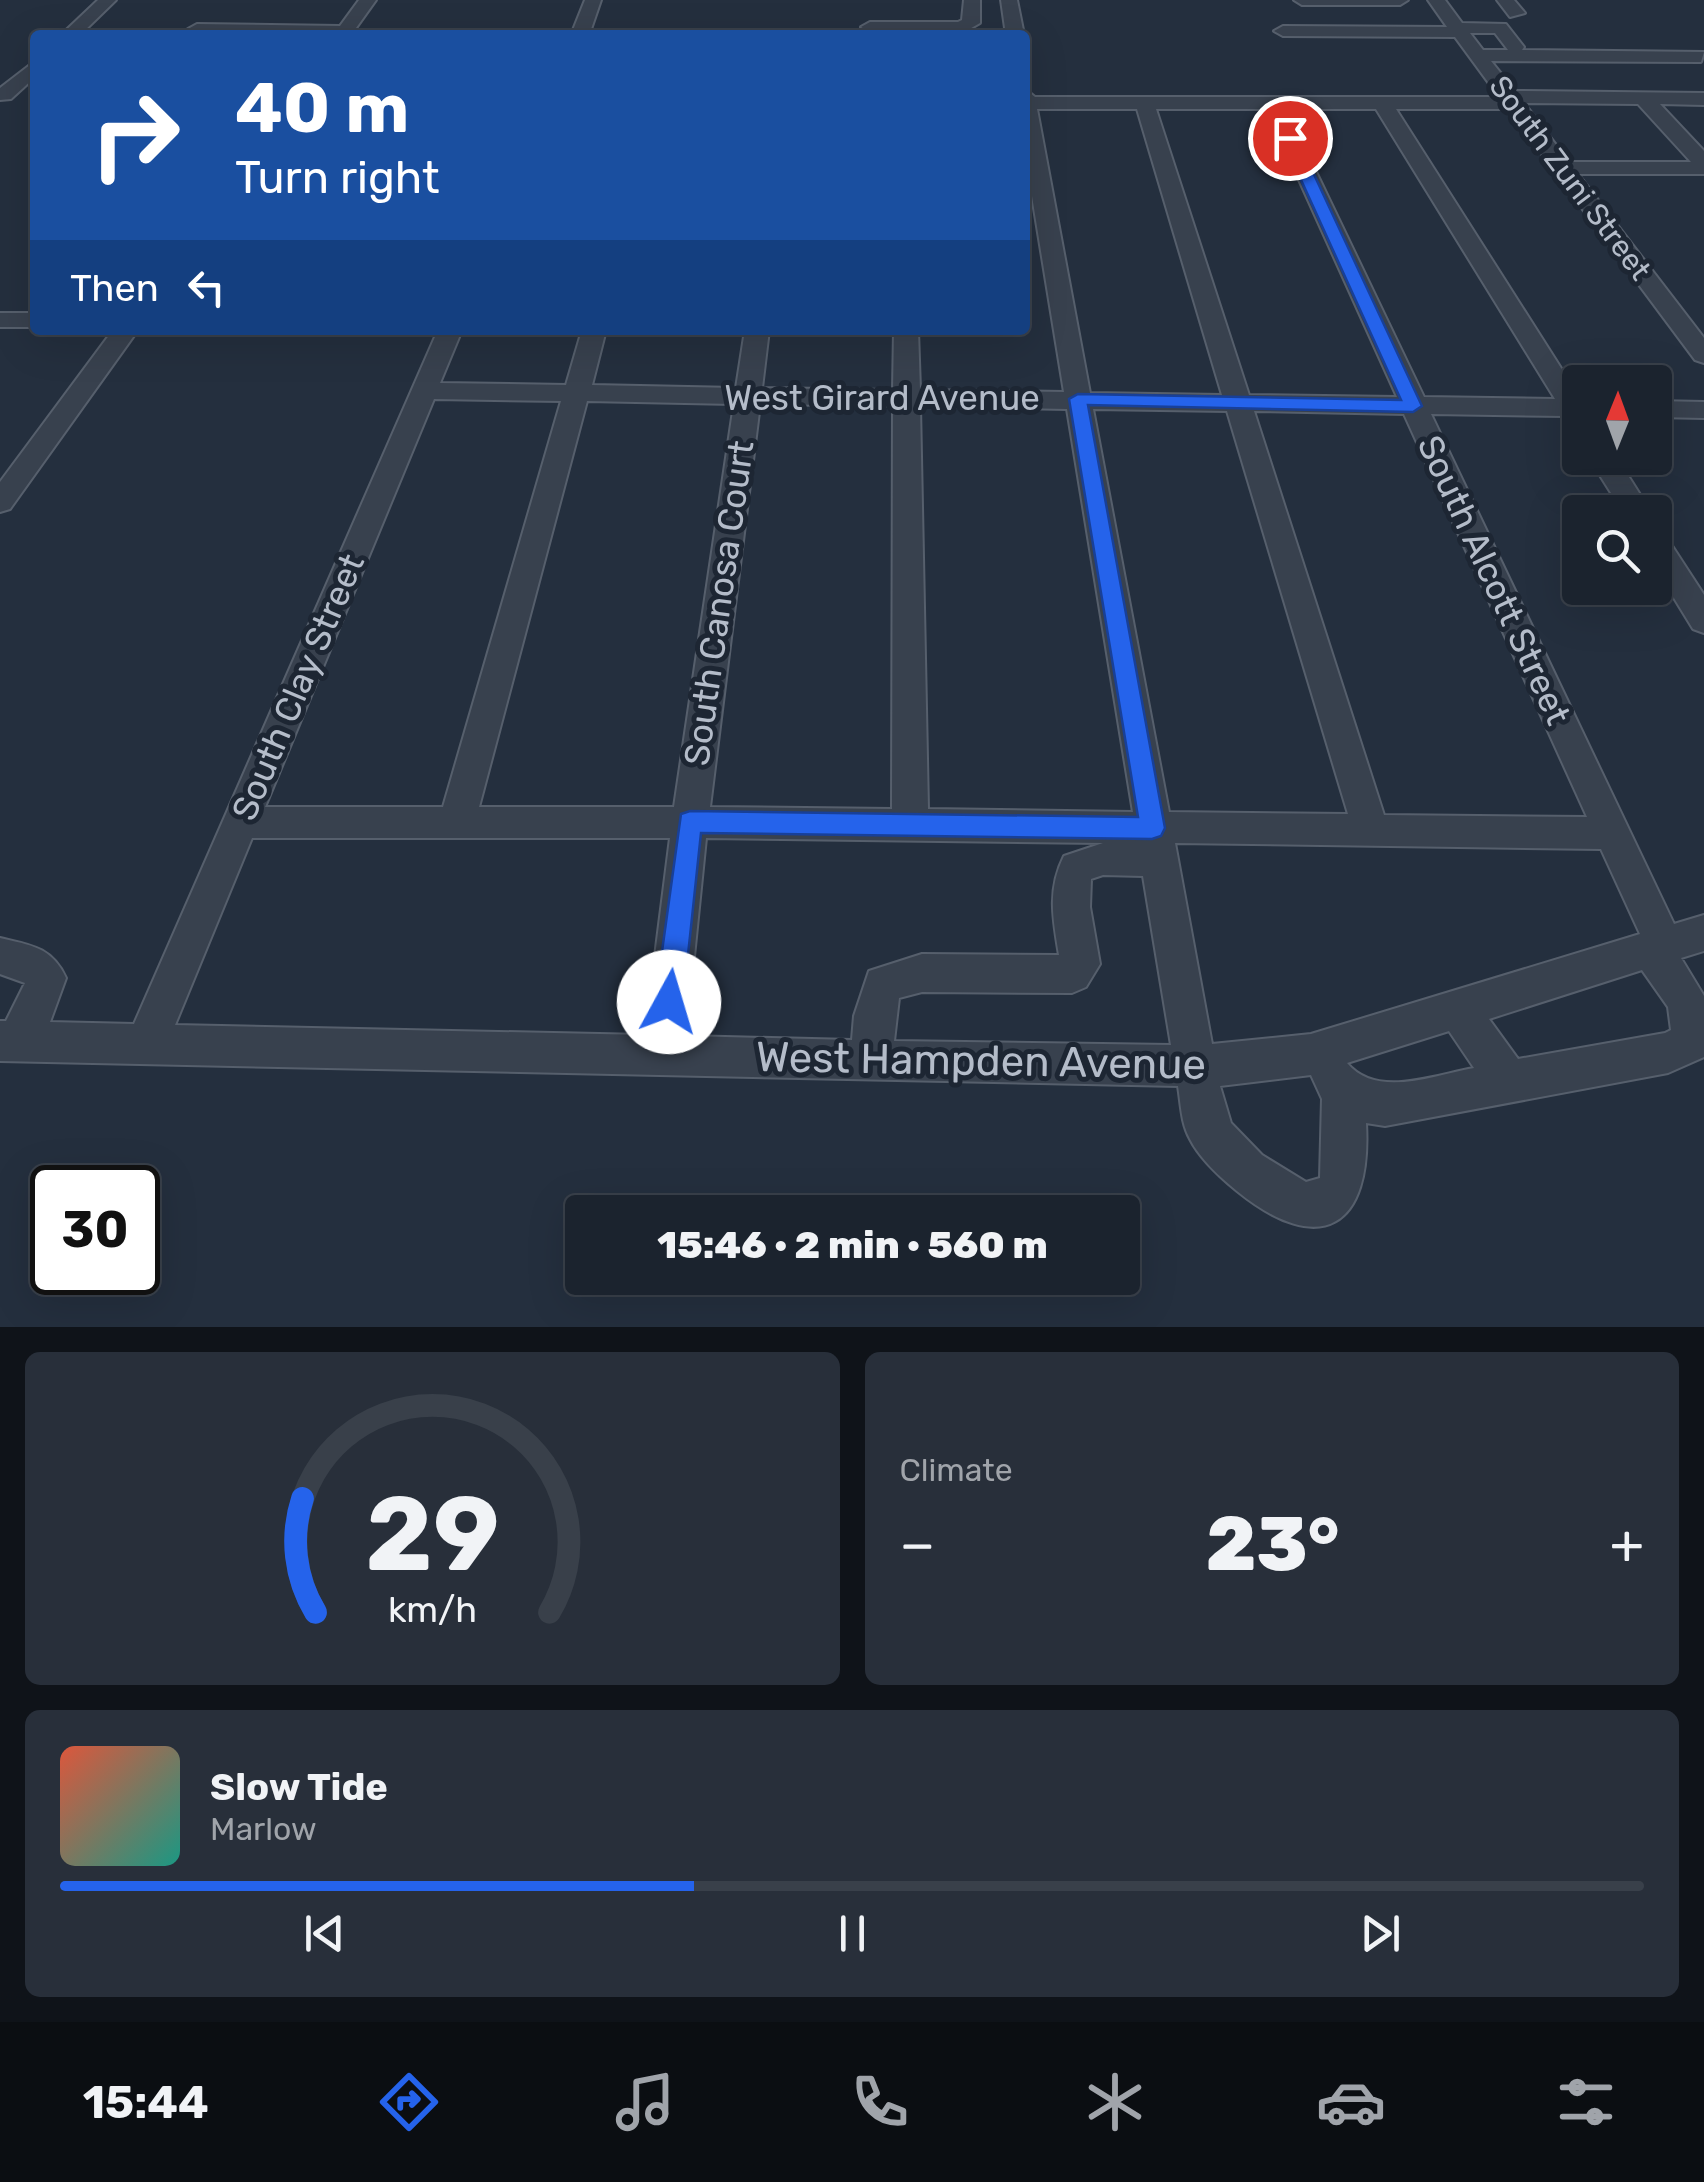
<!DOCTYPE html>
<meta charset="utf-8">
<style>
:root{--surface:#1b232e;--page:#282f3a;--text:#f1f3f6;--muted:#a0a4aa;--line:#39404a;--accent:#2563eb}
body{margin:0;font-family:Rubik,sans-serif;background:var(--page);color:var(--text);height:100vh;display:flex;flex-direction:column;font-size:38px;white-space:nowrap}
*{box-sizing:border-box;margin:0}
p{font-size:32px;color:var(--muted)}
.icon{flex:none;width:55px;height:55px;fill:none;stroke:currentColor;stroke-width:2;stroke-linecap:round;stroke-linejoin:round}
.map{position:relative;height:1327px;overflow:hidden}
.details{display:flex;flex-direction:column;gap:25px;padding:25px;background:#0f1319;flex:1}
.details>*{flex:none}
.banner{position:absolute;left:30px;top:30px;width:1000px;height:305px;border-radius:10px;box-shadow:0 10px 40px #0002,0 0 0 2px var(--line);background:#1a4fa0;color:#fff;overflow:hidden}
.needle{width:65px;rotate:1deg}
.tools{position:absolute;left:1562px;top:365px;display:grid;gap:20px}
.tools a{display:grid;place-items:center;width:110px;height:110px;border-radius:10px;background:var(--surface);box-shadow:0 10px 40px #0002,0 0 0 2px var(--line);font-size:50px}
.speed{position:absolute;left:30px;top:1165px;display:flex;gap:20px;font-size:50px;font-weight:700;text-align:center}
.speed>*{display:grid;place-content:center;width:130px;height:130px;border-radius:50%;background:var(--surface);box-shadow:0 10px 40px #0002,0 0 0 2px var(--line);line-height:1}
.speed .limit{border:5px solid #111;border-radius:15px;background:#fff;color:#111}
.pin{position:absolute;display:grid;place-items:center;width:85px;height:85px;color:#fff;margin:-42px;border:5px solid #fff;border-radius:50%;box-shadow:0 2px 10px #0007}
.me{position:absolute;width:110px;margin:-55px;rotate:6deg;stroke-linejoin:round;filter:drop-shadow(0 0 8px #0008)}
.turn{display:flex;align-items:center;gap:35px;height:210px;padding:0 40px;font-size:45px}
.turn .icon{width:130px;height:130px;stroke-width:2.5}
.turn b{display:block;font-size:70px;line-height:85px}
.then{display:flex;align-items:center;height:95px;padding:0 40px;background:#0003;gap:20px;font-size:38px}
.big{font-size:75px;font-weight:800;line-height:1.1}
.details .widget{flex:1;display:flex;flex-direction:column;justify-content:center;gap:15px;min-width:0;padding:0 35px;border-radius:15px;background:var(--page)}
.details .dial{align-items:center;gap:0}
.dial svg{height:260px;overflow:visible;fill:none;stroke:var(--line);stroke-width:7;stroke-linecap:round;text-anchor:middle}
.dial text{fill:var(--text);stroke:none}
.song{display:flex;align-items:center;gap:30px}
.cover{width:120px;height:120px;border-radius:15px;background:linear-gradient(135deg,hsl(10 70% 55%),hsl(170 70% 35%))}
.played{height:10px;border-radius:5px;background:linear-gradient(90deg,var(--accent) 40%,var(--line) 40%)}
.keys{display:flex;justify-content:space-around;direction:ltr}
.heat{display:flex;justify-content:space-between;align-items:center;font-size:55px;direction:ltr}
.details .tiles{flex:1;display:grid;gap:25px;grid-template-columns:1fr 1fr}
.widget:last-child{grid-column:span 2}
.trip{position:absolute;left:565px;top:1195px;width:575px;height:100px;border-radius:10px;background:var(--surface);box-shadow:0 10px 40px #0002,0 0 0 2px var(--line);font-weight:800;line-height:100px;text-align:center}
.menu{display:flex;height:160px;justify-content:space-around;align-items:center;background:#0b0e12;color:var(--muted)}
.menu .icon{width:70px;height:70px}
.menu .active{color:var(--accent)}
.menu b{font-size:45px;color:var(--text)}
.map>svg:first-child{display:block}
</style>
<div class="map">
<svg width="1704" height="1327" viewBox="0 0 1704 1327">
<rect width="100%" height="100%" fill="#242f3e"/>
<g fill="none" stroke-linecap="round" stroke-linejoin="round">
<g stroke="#565f6c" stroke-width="4">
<path id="minor" d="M98 0H116L80 35H61Z
M359 0H376L351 35 197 34 188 29 197 24 340 26Z
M585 0H601L589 35H571Z
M964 0H980V23L966 31 870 32 861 27 870 22H958L962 20Z
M1001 0H1017L1024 35H1006Z
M1294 0H1408L1400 5H1302Z
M1428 0H1445L1462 23 1506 24 1524 47 1522 50 1704 52 1701 62 1491 61 1515 91 1704 93V105L1660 104 1704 151V174H1578L1704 338V363L1695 360 1508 109H1396L1580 398V427L1571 425 1565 416 1431 414 1674 924 1704 915V951L1681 958 1704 996V1057L1668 1073 1385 1126 1366 1123C1372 1227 1321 1259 1237 1191 1220 1177 1200 1159 1190 1139 1181 1123 1181 1104 1178 1086L0 1061V1021H6L25 983 0 974V938C30 945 52 947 66 978L50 1022 134 1024 438 330H462L440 383 566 385 582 330H606L592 385 736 388 745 330H769L762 388 893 390 894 330H918L920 390 1064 392 1025 153V89L1035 97H1499L1455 37 1283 36 1274 31 1283 26 1447 27ZM1470 33H1495L1508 50H1483ZM1524 103 1638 104 1691 162H1569ZM1037 109H1137L1222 395 1090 393ZM1156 109H1267L1397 397 1249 395ZM1286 109H1376L1555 399 1424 397ZM434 399 561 401 443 807H265ZM587 401 734 404 674 807H479ZM760 404 893 406 892 809 710 807ZM920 406 1067 409 1133 812 928 809ZM1093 409 1227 411 1348 814 1169 812ZM1254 411 1404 414 1587 817 1384 815ZM252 838H670L645 1035 175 1025ZM706 838 1103 843 1064 856C1047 890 1053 919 1059 955L922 954 869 971 854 1016 852 1040 686 1036ZM1175 843 1601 849 1640 934 1311 1034 1212 1044ZM1103 875 1143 876 1171 1045 894 1041 899 998 922 992 1072 993 1086 987 1100 964 1090 907 1091 879ZM1642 970 1668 1007 1671 1030 1665 1033 1518 1059 1489 1019ZM1449 1031 1474 1068C1434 1075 1377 1099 1347 1063ZM1311 1075 1322 1099 1320 1178 1306 1182 1262 1155 1231 1123 1220 1086Z
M1497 0H1514L1525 13 1510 17Z
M35 61V77L11 99 0 100V88Z
M0 313H35V327H0Z
M113 330H138L10 509 0 512V482Z
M1655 401 1704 402V418L1655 417Z
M1589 458H1617L1651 512H1623Z
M1655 532 1665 535 1704 595V633L1693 629 1655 567Z"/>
</g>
<use href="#minor" fill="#38414e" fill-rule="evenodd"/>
</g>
<path fill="#2563eb" stroke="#184099" stroke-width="2.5" d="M1290 134 1297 138 1422 406 1413 412 1088 405 1165 828 1161 836 1152 839 701 833 683 1002 679 1012 669 1016 659 1012 655 1002 681 814 690 811 1138 817 1069 399 1078 394 1401 400 1282 138Z"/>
<g text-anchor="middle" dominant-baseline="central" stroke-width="10" stroke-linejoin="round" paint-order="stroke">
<g font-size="30" fill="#b4bcc9" stroke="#1d2633">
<text transform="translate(1570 178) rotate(53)">South Zuni Street</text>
</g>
<g font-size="35" fill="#b4bcc9" stroke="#1d2633">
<text x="882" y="398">West Girard Avenue</text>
<text transform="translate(1494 580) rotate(65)">South Alcott Street</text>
<text transform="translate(719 603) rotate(-82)">South Canosa Court</text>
<text transform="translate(298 687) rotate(-67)">South Clay Street</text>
</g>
<g font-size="42" fill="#b4bcc9" stroke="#1d2633">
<text transform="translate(981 1061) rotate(1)">West Hampden Avenue</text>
</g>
</g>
</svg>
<div class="tools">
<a><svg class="needle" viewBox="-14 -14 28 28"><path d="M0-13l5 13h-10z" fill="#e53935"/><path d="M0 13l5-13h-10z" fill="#a0a4aa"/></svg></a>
<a><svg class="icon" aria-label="search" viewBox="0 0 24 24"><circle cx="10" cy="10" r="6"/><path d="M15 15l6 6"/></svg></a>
</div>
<div class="speed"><div class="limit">30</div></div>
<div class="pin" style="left:1290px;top:138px;background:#d93025"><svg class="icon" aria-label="arrive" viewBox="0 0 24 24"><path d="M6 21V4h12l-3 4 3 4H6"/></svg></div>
<svg class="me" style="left:669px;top:1002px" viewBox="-20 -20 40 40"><circle r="19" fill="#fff"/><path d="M0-13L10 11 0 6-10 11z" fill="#2563eb"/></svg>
<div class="trip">15:46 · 2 min · 560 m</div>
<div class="banner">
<div class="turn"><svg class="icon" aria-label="right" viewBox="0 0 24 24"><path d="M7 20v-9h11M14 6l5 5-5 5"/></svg><div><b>40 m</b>Turn right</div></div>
<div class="then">Then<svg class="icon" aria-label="left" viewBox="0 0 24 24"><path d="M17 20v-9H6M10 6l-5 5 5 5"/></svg></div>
</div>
</div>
<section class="details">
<div class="tiles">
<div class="widget dial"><svg viewBox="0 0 100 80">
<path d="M14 69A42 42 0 1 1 86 69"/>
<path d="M14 69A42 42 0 0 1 10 34" stroke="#2563eb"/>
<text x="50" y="56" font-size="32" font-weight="700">29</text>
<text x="50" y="72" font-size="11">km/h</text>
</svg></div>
<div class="widget"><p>Climate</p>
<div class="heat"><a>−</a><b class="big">23°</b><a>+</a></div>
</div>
<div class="widget">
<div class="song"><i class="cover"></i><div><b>Slow Tide</b><p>Marlow</p></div></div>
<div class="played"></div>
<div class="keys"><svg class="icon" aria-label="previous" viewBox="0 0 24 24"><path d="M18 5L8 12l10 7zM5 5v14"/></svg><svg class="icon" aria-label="pause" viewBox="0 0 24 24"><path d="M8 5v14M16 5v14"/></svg><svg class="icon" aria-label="next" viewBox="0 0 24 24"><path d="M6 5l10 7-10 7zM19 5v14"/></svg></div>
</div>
</div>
</section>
<nav class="menu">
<b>15:44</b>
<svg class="icon active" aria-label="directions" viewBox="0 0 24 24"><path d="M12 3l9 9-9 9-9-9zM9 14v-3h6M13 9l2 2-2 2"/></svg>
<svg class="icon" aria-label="music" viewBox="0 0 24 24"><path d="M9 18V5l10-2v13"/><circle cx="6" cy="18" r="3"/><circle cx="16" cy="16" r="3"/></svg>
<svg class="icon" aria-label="phone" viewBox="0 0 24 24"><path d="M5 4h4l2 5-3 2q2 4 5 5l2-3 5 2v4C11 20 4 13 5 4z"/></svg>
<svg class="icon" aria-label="climate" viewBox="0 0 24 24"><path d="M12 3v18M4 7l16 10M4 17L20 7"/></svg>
<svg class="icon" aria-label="car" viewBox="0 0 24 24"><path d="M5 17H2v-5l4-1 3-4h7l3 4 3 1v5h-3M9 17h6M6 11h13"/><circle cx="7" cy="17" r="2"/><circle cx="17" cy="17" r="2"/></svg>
<svg class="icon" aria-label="filters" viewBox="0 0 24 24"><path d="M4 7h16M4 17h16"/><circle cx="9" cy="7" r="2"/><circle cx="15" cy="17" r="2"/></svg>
</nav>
